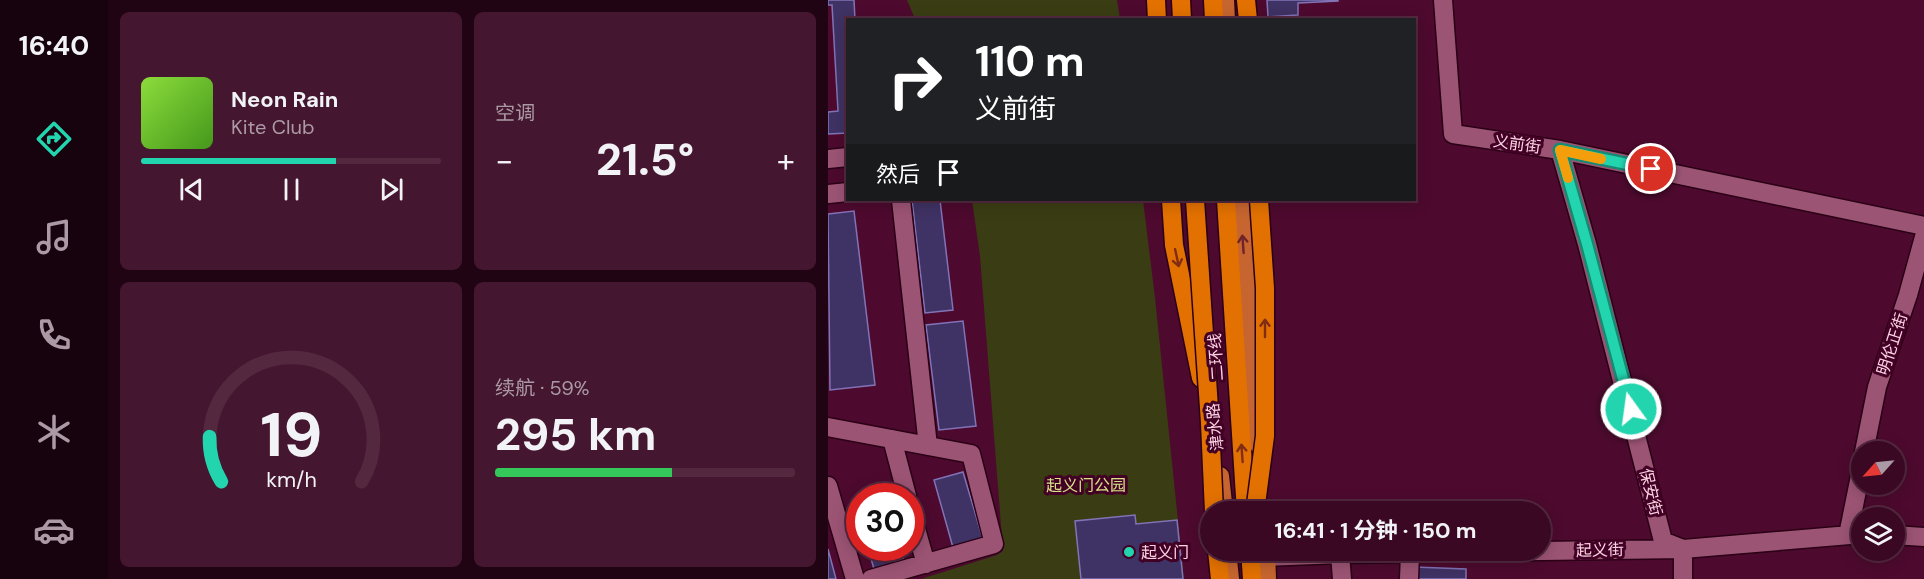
<!DOCTYPE html>
<html lang="zh">
<meta charset="utf-8">
<style>
:root{--surface:#3a0822;--page:#45162f;--text:#f1f3f6;--muted:#ab9aa5;--line:#542940;--accent:#22d5af}
body{margin:0;font-family:"DM Sans","Noto Sans SC",sans-serif;background:var(--page);color:var(--text);height:100vh;display:flex;flex-direction:column;font-size:22px;white-space:nowrap}
*{box-sizing:border-box;margin:0}
p{font-size:20px;color:var(--muted)}
.icon{flex:none;width:33px;height:33px;fill:none;stroke:currentColor;stroke-width:2;stroke-linecap:round;stroke-linejoin:round}
.map{position:relative;flex:1;overflow:hidden}
.drawer{display:flex;flex-direction:column;gap:12px;padding:12px;background:#200413;width:720px}
.drawer>*{flex:none}
.guide{position:absolute;left:18px;top:18px;width:570px;height:183px;border-radius:0px;box-shadow:0 3px 15px #0003,0 0 0 2px var(--line);background:#202124;color:#fff;overflow:hidden}
.needle{width:39px;rotate:243deg}
.buttons{position:absolute;left:1023px;top:441px;display:grid;gap:12px}
.buttons a{display:grid;place-items:center;width:54px;height:54px;border-radius:50%;background:var(--surface);box-shadow:0 3px 15px #0003,0 0 0 2px var(--line);font-size:30px}
.speed{position:absolute;left:18px;top:483px;display:flex;gap:12px;font-size:30px;font-weight:700;text-align:center}
.speed>*{display:grid;place-content:center;width:78px;height:78px;border-radius:50%;background:var(--surface);box-shadow:0 3px 15px #0003,0 0 0 2px var(--line);line-height:1}
.speed .limit{border:9px solid #d22;background:#fff;color:#111}
.pin{position:absolute;display:grid;place-items:center;width:51px;height:51px;color:#fff;margin:-26px;border:3px solid #fff;border-radius:50%;box-shadow:0 2px 6px #0007}
.me{position:absolute;width:66px;margin:-33px;rotate:346deg;stroke-linejoin:round;filter:drop-shadow(0 0 4px #0008)}
.turn{display:flex;align-items:center;gap:21px;height:126px;padding:0 30px;font-size:27px}
.turn .icon{width:78px;height:78px;stroke-width:2.5}
.turn b{display:block;font-size:42px;line-height:51px}
.then{display:flex;align-items:center;height:57px;padding:0 30px;background:#0003;gap:12px;font-size:22px}
.big{font-size:45px;font-weight:700;line-height:1.1}
.drawer .card{flex:1;display:flex;flex-direction:column;justify-content:center;gap:9px;min-width:0;padding:0 21px;border-radius:9px;background:var(--page)}
.drawer .dial{align-items:center;gap:0}
.dial svg{height:156px;overflow:visible;fill:none;stroke:var(--line);stroke-width:7;stroke-linecap:round;text-anchor:middle}
.dial text{fill:var(--text);stroke:none}
.song{display:flex;align-items:center;gap:18px}
.cover{width:72px;height:72px;border-radius:9px;background:linear-gradient(135deg,hsl(90 70% 55%),hsl(100 70% 35%))}
.played{height:6px;border-radius:3px;background:linear-gradient(90deg,var(--accent) 65%,var(--line) 65%)}
.keys{display:flex;justify-content:space-around;direction:ltr}
.heat{display:flex;justify-content:space-between;align-items:center;font-size:33px;direction:ltr}
.charge{height:9px;border-radius:4px;background:linear-gradient(90deg,#34c759 59%,var(--line) 0)}
.drawer .tiles{flex:1;display:grid;gap:12px;grid-template-columns:repeat(2,1fr)}
.trip{position:absolute;left:372px;top:501px;width:351px;height:60px;border-radius:30px;background:var(--surface);box-shadow:0 3px 15px #0003,0 0 0 2px var(--line);font-weight:700;line-height:60px;text-align:center}
main{display:flex;flex:1;min-height:0}
.dock{display:flex;flex-direction:column;width:108px;justify-content:space-around;align-items:center;background:#17030e;color:var(--muted)}
.dock .icon{width:42px;height:42px}
.dock .current{color:var(--accent)}
.dock b{font-size:27px;color:var(--text)}
.map>svg:first-child{display:block}
</style>
<main>
<nav class="dock">
<b>16:40</b>
<svg class="icon current" aria-label="directions" viewBox="0 0 24 24"><path d="M12 3l9 9-9 9-9-9zM9 14v-3h6M13 9l2 2-2 2"/></svg>
<svg class="icon" aria-label="music" viewBox="0 0 24 24"><path d="M9 18V5l10-2v13"/><circle cx="6" cy="18" r="3"/><circle cx="16" cy="16" r="3"/></svg>
<svg class="icon" aria-label="phone" viewBox="0 0 24 24"><path d="M5 4h4l2 5-3 2q2 4 5 5l2-3 5 2v4C11 20 4 13 5 4z"/></svg>
<svg class="icon" aria-label="climate" viewBox="0 0 24 24"><path d="M12 3v18M4 7l16 10M4 17L20 7"/></svg>
<svg class="icon" aria-label="car" viewBox="0 0 24 24"><path d="M5 17H2v-5l4-1 3-4h7l3 4 3 1v5h-3M9 17h6M6 11h13"/><circle cx="7" cy="17" r="2"/><circle cx="17" cy="17" r="2"/></svg>
</nav>
<section class="drawer">
<div class="tiles">
<div class="card">
<div class="song"><i class="cover"></i><div><b>Neon Rain</b><p>Kite Club</p></div></div>
<div class="played"></div>
<div class="keys"><svg class="icon" aria-label="previous" viewBox="0 0 24 24"><path d="M18 5L8 12l10 7zM5 5v14"/></svg><svg class="icon" aria-label="pause" viewBox="0 0 24 24"><path d="M8 5v14M16 5v14"/></svg><svg class="icon" aria-label="next" viewBox="0 0 24 24"><path d="M6 5l10 7-10 7zM19 5v14"/></svg></div>
</div>
<div class="card"><p>空调</p>
<div class="heat"><a>−</a><b class="big">21.5°</b><a>+</a></div>
</div>
<div class="card dial"><svg viewBox="0 0 100 80">
<path d="M14 69A42 42 0 1 1 86 69"/>
<path d="M14 69A42 42 0 0 1 8 46" stroke="#22d5af"/>
<text x="50" y="56" font-size="32" font-weight="700">19</text>
<text x="50" y="72" font-size="11">km/h</text>
</svg></div>
<div class="card"><p>续航 · 59%</p><b class="big">295 km</b><div class="charge"></div></div>
</div>
</section>
<div class="map">
<svg width="1096" height="579" viewBox="0 0 1096 579">
<rect width="100%" height="100%" fill="#4d0a2e"/>
<path fill="#3a3d13" d="M79 0H289L292 19H87Z
M144 200H315L327 298 356 579H93L169 555 175 551 152 256Z"/>
<path fill="#3f3264" stroke="#8273b7" stroke-width="1.5" d="M0 0H26L27 20H20V133L0 134V112L10 111 4 5H0Z
M439 0H510V1L470 3V15L440 17Z
M84 200H112L125 310 97 313Z
M26 211 47 385 2 390 0 214Z
M135 321 148 426 111 430 98 325Z
M135 472 156 543 126 551 106 480Z
M56 489 58 496H32V516L26 498Z
M307 515 308 524 349 520 355 579H253L247 521Z
M40 548H72L76 561 46 569Z
M0 549 8 579H0Z
M586 567 638 569V579H586Z"/>
<g fill="none" stroke-linecap="round" stroke-linejoin="round">
<g stroke="#2b0016" stroke-width="21">
<path id="minor" d="M615 0 625 134 732 150 1096 226
M732 150 759 244 835 541 855 549V579
M0 159 20 157
M0 194 20 192
M73 200 100 446
M0 427 143 454 166 544 43 579
M64 439 79 496
M1036 452 1049 387 1080 295 1096 237
M0 486 27 579
M82 508 98 564
M1020 535 1034 466
M1066 535 1096 537
M512 554 514 579
M438 557 512 554 855 549 1034 534
M581 579 582 553"/>
</g>
<g stroke="#2b0016" stroke-width="21">
<path id="major" d="M397 0 398 20
M412 200 430 444
M392 476 396 512
M399 550 402 579
M438 550 439 579"/>
</g>
<g stroke="#2b0016" stroke-width="21">
<path id="highway" d="M328 0 329 20
M353 0 354 20
M385 0 386 20
M418 0 420 20
M343 200 346 245 373 378
M398 200 418 512
M389 550 392 579
M422 550 424 579"/>
</g>
<use href="#minor" stroke="#9c5474" stroke-width="18"/>
<use href="#major" stroke="#c6652f" stroke-width="18"/>
<use href="#highway" stroke="#e27101" stroke-width="18"/>
<g stroke="#2b0016" stroke-width="21" stroke-linecap="butt">
<path id="highway-bridge" d="M367 200 382 423 386 512
M427 512 437 436V288L431 200"/>
</g>
<use href="#highway-bridge" stroke="#e27101" stroke-width="18"/>
</g>
<defs><path id="oneway-shaft" d="M-6 0H5M1.5-3L5.5 0L1.5 3" fill="none" stroke-width="1.6" stroke-linecap="round" stroke-linejoin="round" transform="scale(1.5)"/></defs>
<use stroke="#702328" href="#oneway-shaft" transform="translate(415 244) rotate(-94)"/>
<g stroke="#812d16">
<use href="#oneway-shaft" transform="translate(349 258) rotate(78)"/>
<use href="#oneway-shaft" transform="translate(437 328) rotate(-90)"/>
<use href="#oneway-shaft" transform="translate(414 453) rotate(-94)"/>
</g>
<g fill="none" stroke-linecap="round" stroke-linejoin="round">
<g stroke="#168a72" stroke-width="15">
<path id="route" d="M803 409 759 244 732 150 823 169"/>
</g>
<use href="#route" stroke="#22d5af" stroke-width="10"/>
<path stroke="#f59e0b" stroke-width="10" d="M740 178 732 150 773 159"/>
</g>
<circle fill="#22d5af" stroke="#410024" stroke-width="2" cx="301" cy="552" r="6"/>
<g text-anchor="middle" dominant-baseline="central" stroke-width="6" stroke-linejoin="round" paint-order="stroke">
<g font-size="16" fill="#fdd3e3" stroke="#410024">
<text transform="translate(689 144) rotate(8)">义前街</text>
<text transform="translate(1064 344) rotate(-72)">明伦正街</text>
<text transform="translate(388 357) rotate(-94)">二环线</text>
<text transform="translate(387 427) rotate(-96)">津水路</text>
<text transform="translate(823 492) rotate(76)">保安街</text>
<text transform="translate(772 550) rotate(-1)">起义街</text>
</g>
<g font-size="16" fill="#d8e186" stroke="#410024">
<text x="258" y="485">起义门公园</text>
</g>
<g font-size="16" fill="#fdd3e3" stroke="#410024" text-anchor="start">
<text x="313" y="552">起义门</text>
</g>
</g>
</svg>
<div class="buttons">
<a><svg class="needle" viewBox="-14 -14 28 28"><path d="M0-13l5 13h-10z" fill="#e53935"/><path d="M0 13l5-13h-10z" fill="#ab9aa5"/></svg></a>
<a><svg class="icon" aria-label="layers" viewBox="0 0 24 24"><path d="M12 4l9 5-9 5-9-5zM3 14l9 5 9-5"/></svg></a>
</div>
<div class="speed"><div class="limit">30</div></div>
<div class="pin" style="left:823px;top:169px;background:#d93025"><svg class="icon" aria-label="arrive" viewBox="0 0 24 24"><path d="M6 21V4h12l-3 4 3 4H6"/></svg></div>
<svg class="me" style="left:803px;top:409px" viewBox="-20 -20 40 40"><circle r="17" fill="#22d5af" stroke="#fff" stroke-width="3"/><path d="M0-11L8 9 0 5-8 9z" fill="#fff"/></svg>
<div class="trip">16:41 · 1 分钟 · 150 m</div>
<div class="guide">
<div class="turn"><svg class="icon" aria-label="right" viewBox="0 0 24 24"><path d="M7 20v-9h11M14 6l5 5-5 5"/></svg><div><b>110 m</b>义前街</div></div>
<div class="then">然后<svg class="icon" aria-label="arrive" viewBox="0 0 24 24"><path d="M6 21V4h12l-3 4 3 4H6"/></svg></div>
</div>
</div>
</main>
